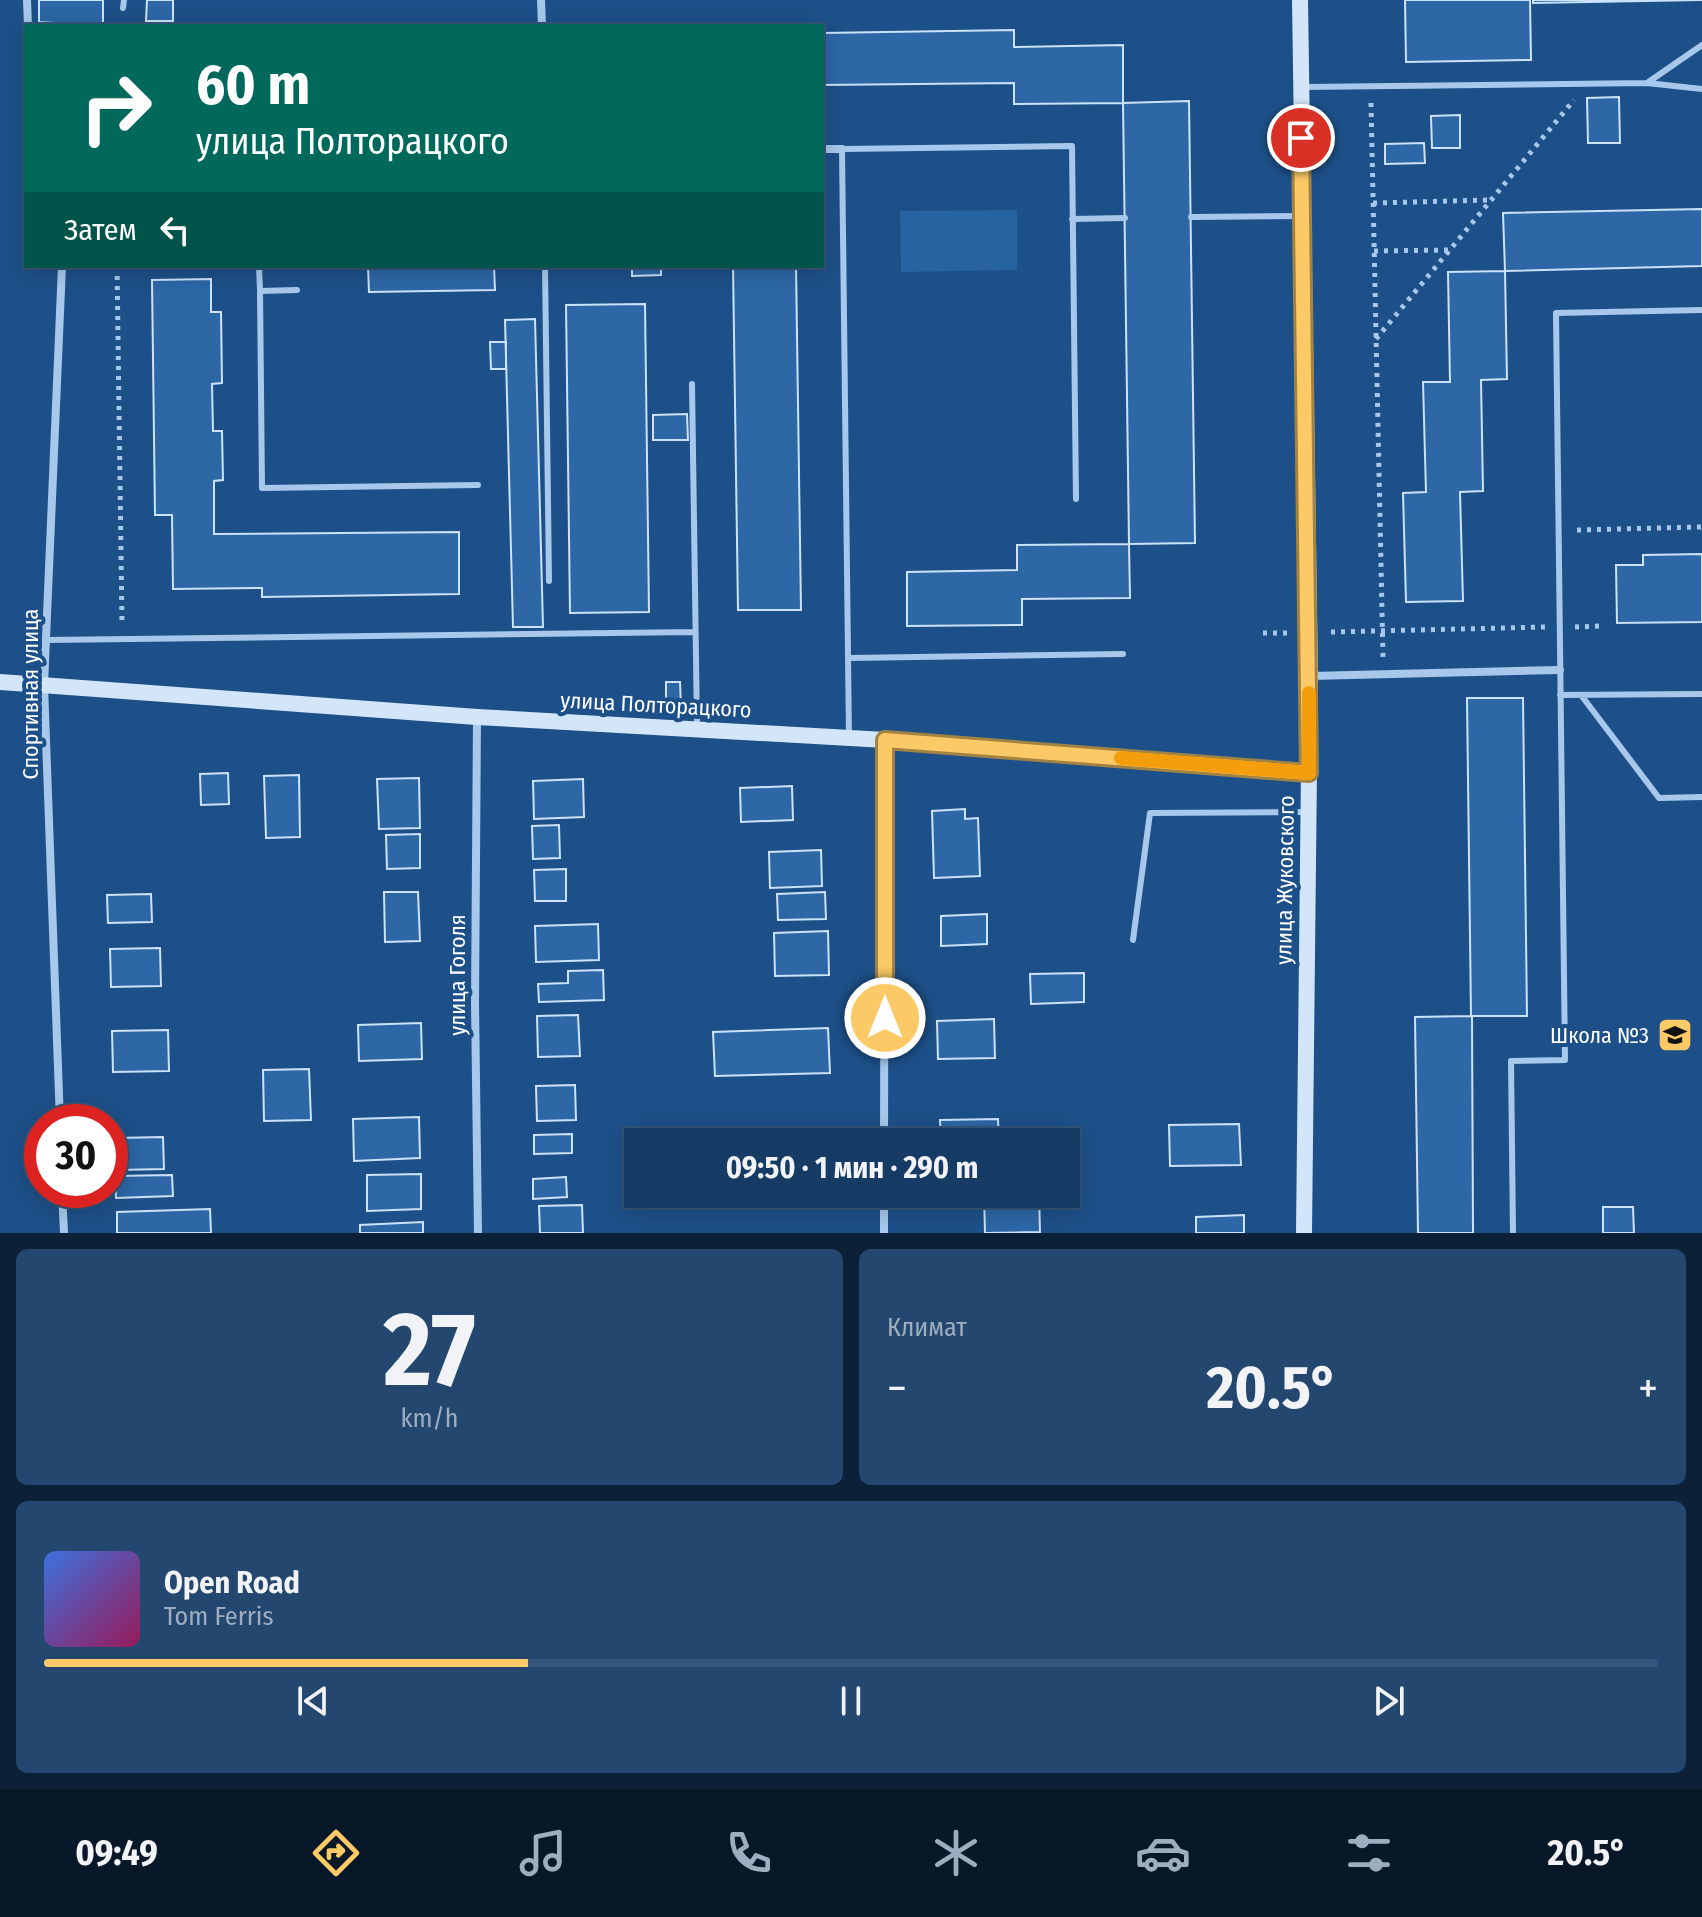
<!DOCTYPE html>
<html lang="ru">
<meta charset="utf-8">
<style>
:root{--surface:#163c66;--page:#23476f;--text:#f1f3f6;--muted:#9eadbf;--line:#35567a;--accent:#fbca66}
body{margin:0;font-family:"Fira Sans Condensed",sans-serif;background:var(--page);color:var(--text);height:100vh;display:flex;flex-direction:column;font-size:30px;white-space:nowrap}
*{box-sizing:border-box;margin:0}
p{font-size:26px;color:var(--muted)}
.icon{flex:none;width:44px;height:44px;fill:none;stroke:currentColor;stroke-width:2;stroke-linecap:round;stroke-linejoin:round}
.map{position:relative;height:1233px;overflow:hidden}
.sheet{display:flex;flex-direction:column;gap:16px;padding:16px;background:#0c2138;flex:1}
.sheet>*{flex:none}
.hud{position:absolute;left:24px;top:24px;width:800px;height:244px;border-radius:0px;box-shadow:0 4px 20px #0003,0 0 0 2px var(--line);background:#00695c;color:#fff;overflow:hidden}
.speed{position:absolute;left:24px;top:1104px;display:flex;gap:16px;font-size:40px;font-weight:700;text-align:center}
.speed>*{display:grid;place-content:center;width:104px;height:104px;border-radius:50%;background:var(--surface);box-shadow:0 4px 20px #0003,0 0 0 2px var(--line);line-height:1}
.speed .limit{border:12px solid #d22;background:#fff;color:#111}
.pin{position:absolute;display:grid;place-items:center;width:68px;height:68px;color:#fff;margin:-34px;border:4px solid #fff;border-radius:50%;box-shadow:0 2px 8px #0007}
.me{position:absolute;width:88px;margin:-44px;rotate:0deg;stroke-linejoin:round;filter:drop-shadow(0 0 6px #0008)}
.turn{display:flex;align-items:center;gap:28px;height:168px;padding:0 40px;font-size:36px}
.turn .icon{width:104px;height:104px;stroke-width:2.5}
.turn b{display:block;font-size:56px;line-height:68px}
.then{display:flex;align-items:center;height:76px;padding:0 40px;background:#0003;gap:16px;font-size:30px}
.big{font-size:60px;font-weight:700;line-height:1.1}
.sheet .widget{flex:1;display:flex;flex-direction:column;justify-content:center;gap:12px;min-width:0;padding:0 28px;border-radius:12px;background:var(--page)}
.sheet .dial{align-items:center;gap:0}
.dial b{font-size:104px;line-height:1}
.song{display:flex;align-items:center;gap:24px}
.cover{width:96px;height:96px;border-radius:12px;background:linear-gradient(135deg,hsl(220 70% 55%),hsl(330 70% 35%))}
.played{height:8px;border-radius:4px;background:linear-gradient(90deg,var(--accent) 30%,var(--line) 30%)}
.keys{display:flex;justify-content:space-around;direction:ltr}
.heat{display:flex;justify-content:space-between;align-items:center;font-size:44px;direction:ltr}
.sheet .tiles{flex:1;display:grid;gap:16px;grid-template-columns:1fr 1fr}
.widget:last-child{grid-column:span 2}
.trip{position:absolute;left:624px;top:1128px;width:456px;height:80px;border-radius:0px;background:var(--surface);box-shadow:0 4px 20px #0003,0 0 0 2px var(--line);font-weight:700;line-height:80px;text-align:center}
.dock{display:flex;height:128px;justify-content:space-around;align-items:center;background:#091829;color:var(--muted)}
.dock .icon{width:56px;height:56px}
.dock .selected{color:var(--accent)}
.dock b{font-size:36px;color:var(--text)}
.map>svg:first-child{display:block}
</style>
<div class="map">
<svg width="1702" height="1233" viewBox="0 0 1702 1233">
<rect width="100%" height="100%" fill="#1d5088"/>
<path fill="#2762a1" d="M1017 210V270L901 272 900 211Z"/>
<path fill="#2d67a6" stroke="#cce2f8" stroke-width="2" d="M39 0H103V26L39 22Z
M147 0H173V21H146Z
M1405 0H1530L1531 60 1406 62Z
M1533 0H1702L1533 3Z
M1014 30V47L1123 45V103L1014 104V83L822 85V33Z
M1619 97 1620 143H1588L1587 98Z
M1189 101 1195 543 1129 544 1123 103Z
M1460 115V148H1432L1431 116Z
M1424 143 1425 163 1385 164V144Z
M1702 209V266L1505 271 1503 213Z
M368 266H494L495 290 369 292Z
M632 266H661V275L632 276Z
M733 266H796L801 610H738Z
M1505 271 1507 379 1481 380 1483 491 1460 492 1463 601 1406 602 1403 493 1426 492 1423 382H1450L1448 272Z
M211 279V312H221L222 383 212 384 213 431H222L223 480 214 481V534L459 532V594L262 597V588L173 589 172 515H155L152 280Z
M645 304 649 612 570 613 566 305Z
M535 319 543 627H513L505 320Z
M490 342H506V369H491Z
M687 414 688 440H653V415Z
M1129 544 1130 598 1022 599V625L907 626V572L1017 570V545Z
M1702 554V622L1617 623 1616 565H1643V555Z
M666 682H680L681 707H666Z
M1467 698H1523L1527 1016H1472L1473 1233H1418L1415 1017 1471 1016Z
M228 773 229 804 201 805 200 774Z
M299 775 300 837 266 838 264 776Z
M419 778 420 828 379 829 377 779Z
M583 779 584 817 534 819 533 781Z
M792 786 793 820 741 822 740 788Z
M965 809V819L978 818 980 876 934 878 932 811Z
M559 825 560 858 533 859 532 826Z
M420 834V868L387 869 386 835Z
M821 850 822 886 770 888 769 852Z
M566 869V901H535L534 870Z
M384 892H418L420 941 385 942Z
M825 892 826 919 778 920 777 894Z
M151 894 152 922 108 923 107 895Z
M987 914V944L941 946V916Z
M598 924 599 960 536 962 535 926Z
M828 931 829 975 775 976 774 933Z
M160 948 161 986 111 987 110 949Z
M603 970 604 1000 539 1002 538 984 568 983V971Z
M1084 973V1002L1031 1004 1030 974Z
M578 1015 580 1056 538 1057 537 1016Z
M994 1019 995 1058 938 1059 937 1021Z
M421 1023 422 1059 359 1061 358 1025Z
M828 1028 830 1073 715 1076 713 1032Z
M168 1030 169 1071 113 1072 112 1031Z
M309 1069 311 1120 264 1121 263 1070Z
M575 1085 576 1120 537 1121 536 1086Z
M419 1117 420 1158 354 1161 353 1119Z
M998 1119 999 1142H941L940 1120Z
M1239 1124 1241 1165 1170 1166 1169 1125Z
M828 1129V1142H795V1130Z
M572 1134V1153L534 1154V1135Z
M163 1137 164 1169 117 1170 116 1138Z
M421 1174V1209L367 1211V1175Z
M172 1175 173 1196 116 1198 115 1176Z
M566 1177 567 1197 533 1199V1179Z
M984 1194H1039L1040 1232 985 1233Z
M582 1205 583 1233H540L539 1206Z
M1603 1207H1633L1634 1233H1603Z
M210 1209 211 1233H117V1212Z
M1244 1215V1233H1196V1217Z
M423 1222V1233H360V1225Z"/>
<g fill="none" stroke-linecap="round" stroke-linejoin="round">
<path stroke="#a7c8eb" stroke-width="5" stroke-dasharray="4 6" stroke-linecap="butt" d="M1371 103 1383 657
M1373 203 1491 200
M1374 251 1449 250
M117 266 122 623
M1376 339 1574 100
M1577 530 1702 527
M1575 627 1602 626
M1331 632 1545 627
M1263 633H1289"/>
<path stroke="#a7c8eb" stroke-width="6" d="M123 8 124 0
M1647 83 1702 89
M1304 87 1647 83 1702 45
M1191 217 1302 216
M1072 219 1125 218
M259 266 260 291 297 290
M545 266 549 581
M260 291 262 488 478 485
M692 384 697 726
M46 640 695 632
M849 658 1123 654
M1560 695 1702 694
M1581 695 1659 798 1702 797
M849 738 842 149 1072 146 1076 499
M1133 940 1150 813 1308 812
M1513 1233 1511 1061 1565 1060 1556 313 1702 310"/>
<path stroke="#a7c8eb" stroke-width="8" d="M27 0 28 26
M541 0 542 26
M822 149H842
M1310 676 1560 670
M477 717 475 1003 478 1233
M60 1122 44 685 62 266
M884 1142 885 740
M62 1190 64 1233
M884 1233V1194"/>
<path stroke="#d3e5f8" stroke-width="16" d="M1300 0 1310 676 1304 1233
M0 682 477 717 885 740 1309 773"/>
</g>
<g fill="none" stroke-linecap="round" stroke-linejoin="round">
<g stroke="#a38342" stroke-width="20">
<path id="route" d="M885 1018V740L1309 773 1301 138"/>
</g>
<use href="#route" stroke="#fbca66" stroke-width="14"/>
<path stroke="#f59e0b" stroke-width="14" d="M1121 758 1309 773V693"/>
</g>
<defs>
<g id="school-square" transform="scale(1.8)"><rect x="-9" y="-9" width="18" height="18" rx="4" fill="#fbca66" stroke="#1d5088"/><path d="M0-5L7-2L0 1L-7-2ZM-4 1L0 2.5L4 1V4Q0 6-4 4Z" fill="#111"/></g>
</defs>
<g fill-rule="evenodd">
<use href="#school-square" x="1675" y="1035"/>
</g>
<g text-anchor="middle" dominant-baseline="central" stroke-width="8" stroke-linejoin="round" paint-order="stroke">
<g font-size="22" fill="#fff" stroke="#1d5088">
<text transform="translate(30 694) rotate(-90)">Спортивная улица</text>
<text transform="translate(656 705) rotate(3)">улица Полторацкого</text>
<text transform="translate(1285 880) rotate(-89)">улица Жуковского</text>
<text transform="translate(457 975) rotate(-90)">улица Гоголя</text>
</g>
<g font-size="22" fill="#fff" stroke="#1d5088" text-anchor="end">
<text x="1649" y="1035">Школа №3</text>
</g>
</g>
</svg>
<div class="speed"><div class="limit">30</div></div>
<div class="pin" style="left:1301px;top:138px;background:#d93025"><svg class="icon" aria-label="arrive" viewBox="0 0 24 24"><path d="M6 21V4h12l-3 4 3 4H6"/></svg></div>
<svg class="me" style="left:885px;top:1018px" viewBox="-20 -20 40 40"><circle r="17" fill="#fbca66" stroke="#fff" stroke-width="3"/><path d="M0-11L8 9 0 5-8 9z" fill="#fff"/></svg>
<div class="trip">09:50 · 1 мин · 290 m</div>
<div class="hud">
<div class="turn"><svg class="icon" aria-label="right" viewBox="0 0 24 24"><path d="M7 20v-9h11M14 6l5 5-5 5"/></svg><div><b>60 m</b>улица Полторацкого</div></div>
<div class="then">Затем<svg class="icon" aria-label="left" viewBox="0 0 24 24"><path d="M17 20v-9H6M10 6l-5 5 5 5"/></svg></div>
</div>
</div>
<section class="sheet">
<div class="tiles">
<div class="widget dial"><b>27</b><p>km/h</p></div>
<div class="widget"><p>Климат</p>
<div class="heat"><a>−</a><b class="big">20.5°</b><a>+</a></div>
</div>
<div class="widget">
<div class="song"><i class="cover"></i><div><b>Open Road</b><p>Tom Ferris</p></div></div>
<div class="played"></div>
<div class="keys"><svg class="icon" aria-label="previous" viewBox="0 0 24 24"><path d="M18 5L8 12l10 7zM5 5v14"/></svg><svg class="icon" aria-label="pause" viewBox="0 0 24 24"><path d="M8 5v14M16 5v14"/></svg><svg class="icon" aria-label="next" viewBox="0 0 24 24"><path d="M6 5l10 7-10 7zM19 5v14"/></svg></div>
</div>
</div>
</section>
<nav class="dock">
<b>09:49</b>
<svg class="icon selected" aria-label="directions" viewBox="0 0 24 24"><path d="M12 3l9 9-9 9-9-9zM9 14v-3h6M13 9l2 2-2 2"/></svg>
<svg class="icon" aria-label="music" viewBox="0 0 24 24"><path d="M9 18V5l10-2v13"/><circle cx="6" cy="18" r="3"/><circle cx="16" cy="16" r="3"/></svg>
<svg class="icon" aria-label="phone" viewBox="0 0 24 24"><path d="M5 4h4l2 5-3 2q2 4 5 5l2-3 5 2v4C11 20 4 13 5 4z"/></svg>
<svg class="icon" aria-label="climate" viewBox="0 0 24 24"><path d="M12 3v18M4 7l16 10M4 17L20 7"/></svg>
<svg class="icon" aria-label="car" viewBox="0 0 24 24"><path d="M5 17H2v-5l4-1 3-4h7l3 4 3 1v5h-3M9 17h6M6 11h13"/><circle cx="7" cy="17" r="2"/><circle cx="17" cy="17" r="2"/></svg>
<svg class="icon" aria-label="filters" viewBox="0 0 24 24"><path d="M4 7h16M4 17h16"/><circle cx="9" cy="7" r="2"/><circle cx="15" cy="17" r="2"/></svg>
<b>20.5°</b>
</nav>
